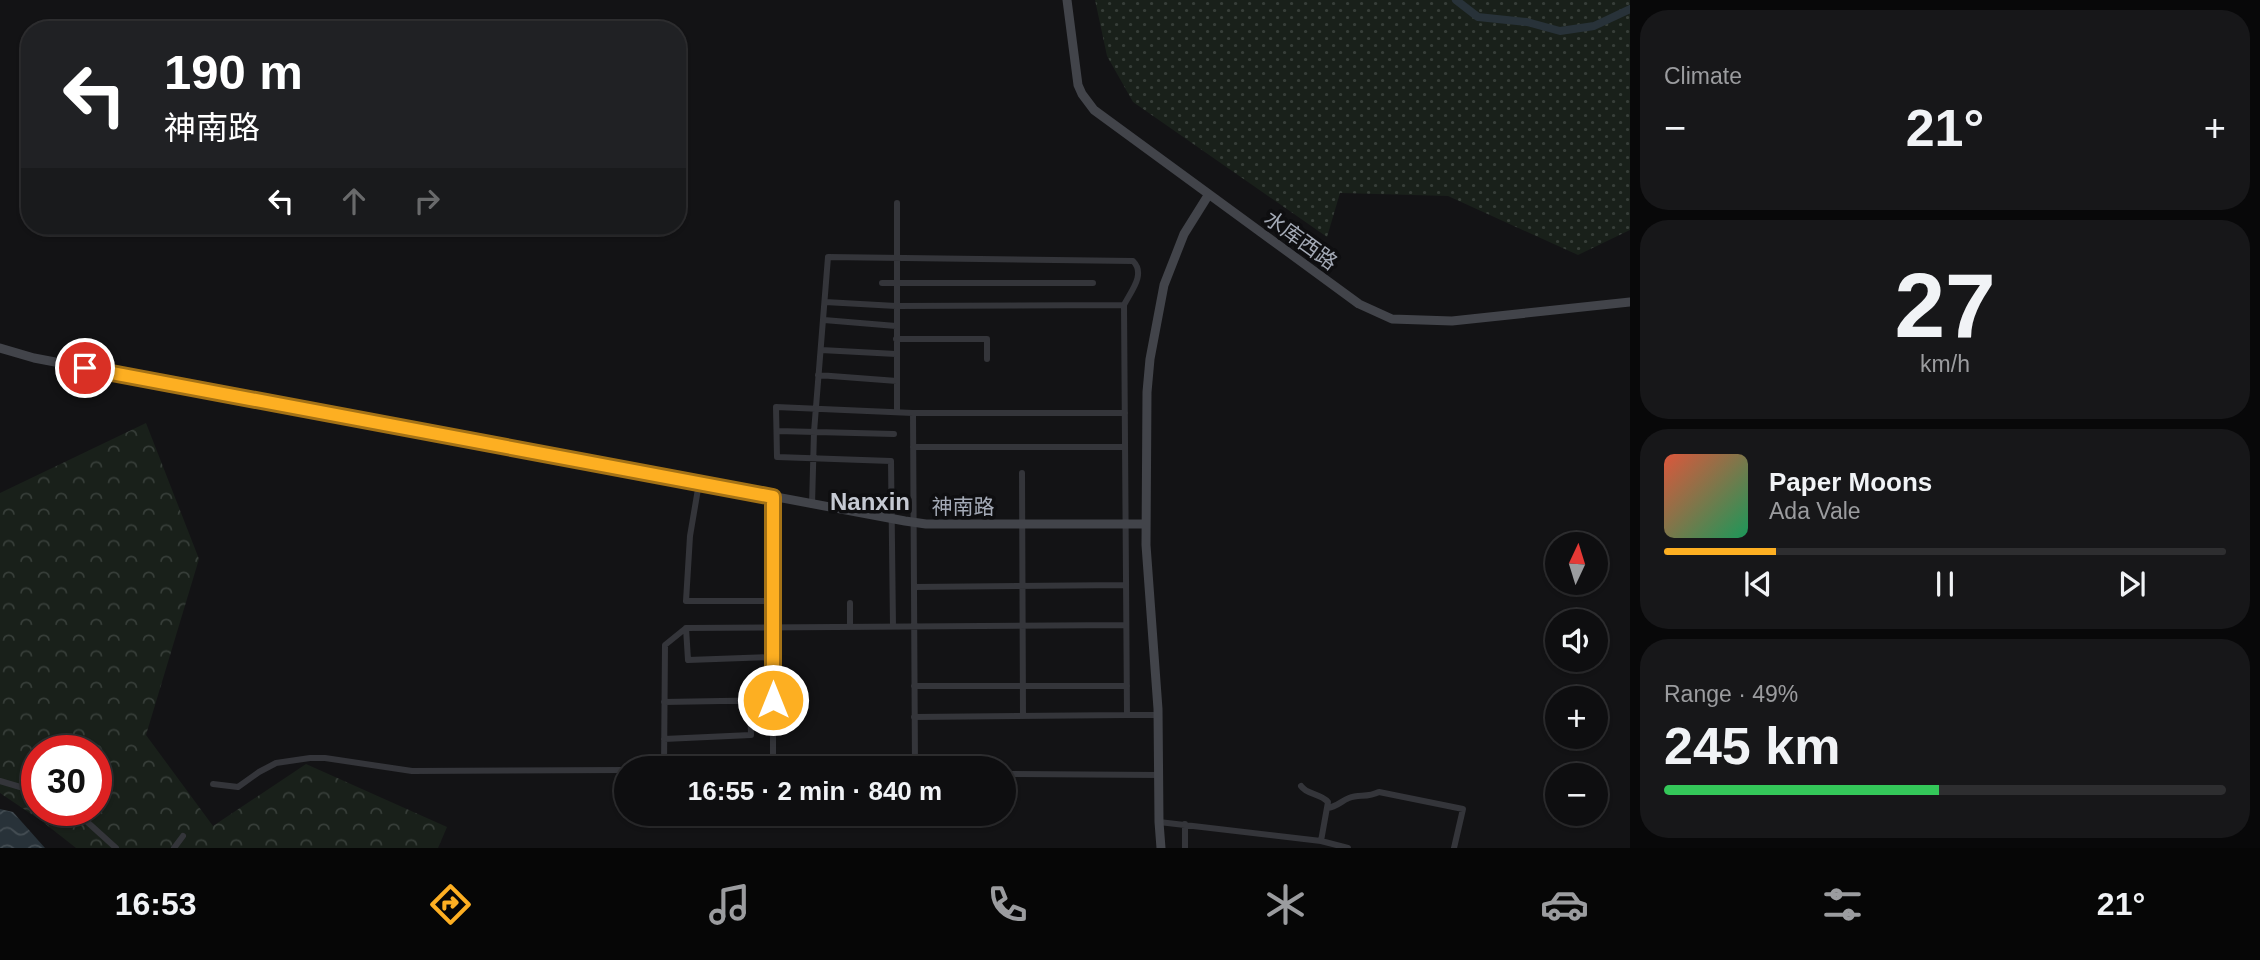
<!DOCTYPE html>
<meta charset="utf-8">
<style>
:root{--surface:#0e0e10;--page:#171719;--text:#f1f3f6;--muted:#9b9c9f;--line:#2e2e30;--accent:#fdaf22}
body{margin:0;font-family:Helvetica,"Noto Sans SC",sans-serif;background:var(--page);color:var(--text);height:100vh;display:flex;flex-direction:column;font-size:26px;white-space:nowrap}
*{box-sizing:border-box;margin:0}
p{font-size:23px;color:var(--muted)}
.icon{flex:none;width:38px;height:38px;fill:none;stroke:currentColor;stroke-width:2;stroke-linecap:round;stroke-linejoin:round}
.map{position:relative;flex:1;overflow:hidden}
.details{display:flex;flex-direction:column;gap:10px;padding:10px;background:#080809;width:630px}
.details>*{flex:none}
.guide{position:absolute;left:21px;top:21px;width:665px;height:214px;border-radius:28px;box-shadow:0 2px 5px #0004,0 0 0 2px var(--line);background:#202124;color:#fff;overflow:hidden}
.needle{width:46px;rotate:4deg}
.tools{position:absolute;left:1545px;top:532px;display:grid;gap:14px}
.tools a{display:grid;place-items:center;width:63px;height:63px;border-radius:50%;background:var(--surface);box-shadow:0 2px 5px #0004,0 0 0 2px var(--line);font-size:35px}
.speed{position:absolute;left:21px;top:735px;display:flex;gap:14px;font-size:35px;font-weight:700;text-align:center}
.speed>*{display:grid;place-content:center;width:91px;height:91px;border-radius:50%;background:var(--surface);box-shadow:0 2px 5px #0004,0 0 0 2px var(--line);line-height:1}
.speed .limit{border:10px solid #d22;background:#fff;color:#111}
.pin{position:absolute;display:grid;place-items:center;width:60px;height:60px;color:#fff;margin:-30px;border:4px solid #fff;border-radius:50%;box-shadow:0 2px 7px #0007}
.me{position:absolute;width:77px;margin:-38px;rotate:0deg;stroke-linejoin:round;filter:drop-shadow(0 0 5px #0008)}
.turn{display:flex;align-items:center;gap:24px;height:147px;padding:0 28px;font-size:32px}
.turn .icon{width:91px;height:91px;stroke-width:2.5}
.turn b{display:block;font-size:49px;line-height:60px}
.lanes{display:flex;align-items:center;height:66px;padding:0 28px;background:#0003;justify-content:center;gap:35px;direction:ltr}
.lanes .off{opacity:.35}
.big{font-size:52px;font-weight:700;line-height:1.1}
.details .card{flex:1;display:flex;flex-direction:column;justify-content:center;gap:10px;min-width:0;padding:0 24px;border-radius:28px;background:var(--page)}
.details .dial{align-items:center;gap:0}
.dial b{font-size:91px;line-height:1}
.song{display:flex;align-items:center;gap:21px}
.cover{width:84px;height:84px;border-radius:10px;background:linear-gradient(135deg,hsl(10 70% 55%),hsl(150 70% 35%))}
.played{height:7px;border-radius:4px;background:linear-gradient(90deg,var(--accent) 20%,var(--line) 20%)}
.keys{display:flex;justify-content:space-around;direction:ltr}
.heat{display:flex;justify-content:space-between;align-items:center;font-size:38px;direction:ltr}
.charge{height:10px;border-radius:5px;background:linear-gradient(90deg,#34c759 49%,var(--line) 0)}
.trip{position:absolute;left:614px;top:756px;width:402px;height:70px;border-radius:35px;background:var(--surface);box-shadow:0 2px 5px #0004,0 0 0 2px var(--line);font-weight:700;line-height:70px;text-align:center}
.tab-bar{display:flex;height:112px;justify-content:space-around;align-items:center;background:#060606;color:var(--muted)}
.tab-bar .icon{width:49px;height:49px}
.tab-bar .current{color:var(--accent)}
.tab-bar b{font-size:32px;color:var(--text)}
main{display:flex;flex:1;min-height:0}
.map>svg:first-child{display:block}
</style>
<main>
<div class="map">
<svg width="1630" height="848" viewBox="0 0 1630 848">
<defs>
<pattern id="grass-dots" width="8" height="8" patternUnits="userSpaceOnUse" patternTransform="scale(1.75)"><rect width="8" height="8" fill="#19201a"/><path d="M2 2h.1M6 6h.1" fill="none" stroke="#373e39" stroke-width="1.8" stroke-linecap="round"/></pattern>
<pattern id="forest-crowns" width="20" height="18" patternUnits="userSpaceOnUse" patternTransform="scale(1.75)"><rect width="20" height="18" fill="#19201a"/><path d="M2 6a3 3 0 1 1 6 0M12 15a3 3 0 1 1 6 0" fill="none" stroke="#373e39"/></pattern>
<pattern id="water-waves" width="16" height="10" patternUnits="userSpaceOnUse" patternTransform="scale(1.75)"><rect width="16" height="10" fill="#283239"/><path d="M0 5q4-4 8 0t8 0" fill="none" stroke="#444d53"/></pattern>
</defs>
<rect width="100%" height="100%" fill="#131315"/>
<path fill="url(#grass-dots)" d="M1095 0H1630V230L1578 255 1448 196 1340 193 1327 237 1133 102 1107 56Z"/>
<path fill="url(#forest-crowns)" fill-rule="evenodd" d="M146 423 199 559 146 735 213 826 306 764 447 827 438 848H76L43 822 0 793V493ZM37 751H96V810H37Z"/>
<path fill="url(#water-waves)" d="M0 809 13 812 45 848H0Z"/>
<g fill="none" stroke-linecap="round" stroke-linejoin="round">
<path stroke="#283239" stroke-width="8" d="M1456 0 1478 17 1527 22 1560 31 1594 26 1630 9"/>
<path stroke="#34353a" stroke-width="6" d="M882 283H1093
M825 302 896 306 1124 305
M824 320 896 326
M896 339H987V359
M821 350 896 354
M818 375 897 381
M897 411V203
M913 413 915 768
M777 431 894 434
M913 447H1125
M1022 473 1023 716
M699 483 690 536 686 601H773
M773 497V768
M812 505 814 432 828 257 1133 261C1146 274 1131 291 1124 305L1127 715 914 717
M914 587 1126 585
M850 603V627
M893 626 891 461 777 457 776 407 913 413H1125
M686 628 688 660 773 657
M914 686H1127
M664 702 773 700
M1127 715H1158
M664 739 751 735 750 701
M664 768 665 645 686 628 1126 625
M1004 774 1159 775
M0 781 37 792
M213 784 238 787 259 772 276 763 310 758H325L412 771 626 770
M1301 786C1307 795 1320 793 1328 802L1321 841
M1327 808C1337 807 1341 801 1349 798 1359 794 1367 798 1379 792L1463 809 1454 848
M74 810 116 848
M1159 822 1321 841 1348 848
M1185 824V848
M174 848 183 836"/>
<path stroke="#42444a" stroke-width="9" d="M1067 0 1078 85 1082 94 1094 110 1359 304 1392 319 1452 321 1630 302
M0 348 34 358 166 383 905 521 926 524H1145
M1161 848 1159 822 1158 709 1146 545 1147 392 1150 359 1164 285 1184 234 1209 194"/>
</g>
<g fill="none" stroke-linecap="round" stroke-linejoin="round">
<g stroke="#a47216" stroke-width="18">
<path id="route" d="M85 368 773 497V700"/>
</g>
<use href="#route" stroke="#fdaf22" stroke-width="12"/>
</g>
<g text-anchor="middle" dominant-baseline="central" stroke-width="7" stroke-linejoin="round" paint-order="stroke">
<g font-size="21" fill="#a4aab6" stroke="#0e0e10">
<text transform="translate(1301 240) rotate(36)">水库西路</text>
<text x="963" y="506">神南路</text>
</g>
<g font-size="24" font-weight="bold" fill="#c5c9d2" stroke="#0e0e10">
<text x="870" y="501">Nanxin</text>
</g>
</g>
</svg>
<div class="tools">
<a><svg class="needle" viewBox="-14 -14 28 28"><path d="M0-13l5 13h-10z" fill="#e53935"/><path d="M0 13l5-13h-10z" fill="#9b9c9f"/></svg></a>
<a><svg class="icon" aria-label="sound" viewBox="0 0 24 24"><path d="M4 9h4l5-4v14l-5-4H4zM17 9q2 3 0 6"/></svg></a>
<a>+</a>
<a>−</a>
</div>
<div class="speed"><div class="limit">30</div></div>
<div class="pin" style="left:85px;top:368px;background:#d93025"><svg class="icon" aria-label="arrive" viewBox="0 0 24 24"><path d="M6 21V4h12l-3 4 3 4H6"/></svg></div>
<svg class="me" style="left:773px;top:700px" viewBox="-20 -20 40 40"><circle r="17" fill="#fdaf22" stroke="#fff" stroke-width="3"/><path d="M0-11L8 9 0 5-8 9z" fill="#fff"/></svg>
<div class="trip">16:55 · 2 min · 840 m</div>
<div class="guide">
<div class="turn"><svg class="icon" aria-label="left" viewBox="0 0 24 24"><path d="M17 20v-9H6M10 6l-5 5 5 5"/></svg><div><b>190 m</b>神南路</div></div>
<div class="lanes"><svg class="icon" aria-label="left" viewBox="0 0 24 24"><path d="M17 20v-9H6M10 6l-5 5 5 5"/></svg><svg class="icon off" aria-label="ahead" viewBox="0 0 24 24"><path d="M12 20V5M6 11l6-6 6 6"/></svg><svg class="icon off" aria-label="right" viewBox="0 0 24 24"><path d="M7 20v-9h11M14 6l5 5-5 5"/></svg></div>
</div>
</div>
<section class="details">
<div class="card"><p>Climate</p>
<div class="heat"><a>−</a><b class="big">21°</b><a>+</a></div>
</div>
<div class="card dial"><b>27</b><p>km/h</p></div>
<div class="card">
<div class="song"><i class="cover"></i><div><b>Paper Moons</b><p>Ada Vale</p></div></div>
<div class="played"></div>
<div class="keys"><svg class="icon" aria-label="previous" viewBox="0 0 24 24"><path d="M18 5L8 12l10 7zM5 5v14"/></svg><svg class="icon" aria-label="pause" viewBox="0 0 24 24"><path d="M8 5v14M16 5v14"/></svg><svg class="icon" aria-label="next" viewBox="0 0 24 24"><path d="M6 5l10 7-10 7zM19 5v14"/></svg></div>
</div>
<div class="card"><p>Range · 49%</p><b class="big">245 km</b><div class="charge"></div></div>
</section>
</main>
<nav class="tab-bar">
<b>16:53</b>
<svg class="icon current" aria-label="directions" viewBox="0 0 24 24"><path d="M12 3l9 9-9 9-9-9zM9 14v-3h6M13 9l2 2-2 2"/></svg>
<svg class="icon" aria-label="music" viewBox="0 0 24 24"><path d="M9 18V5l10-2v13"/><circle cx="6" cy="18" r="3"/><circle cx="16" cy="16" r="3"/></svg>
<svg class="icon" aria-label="phone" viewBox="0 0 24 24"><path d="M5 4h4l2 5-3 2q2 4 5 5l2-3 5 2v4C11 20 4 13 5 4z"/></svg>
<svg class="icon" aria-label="climate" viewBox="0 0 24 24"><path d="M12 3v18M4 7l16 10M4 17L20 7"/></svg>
<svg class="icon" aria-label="car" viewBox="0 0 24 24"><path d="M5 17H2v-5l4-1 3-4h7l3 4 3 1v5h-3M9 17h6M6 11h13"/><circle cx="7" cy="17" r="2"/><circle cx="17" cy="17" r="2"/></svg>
<svg class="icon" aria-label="filters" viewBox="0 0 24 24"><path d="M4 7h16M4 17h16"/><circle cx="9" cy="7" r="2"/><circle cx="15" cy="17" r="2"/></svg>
<b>21°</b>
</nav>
